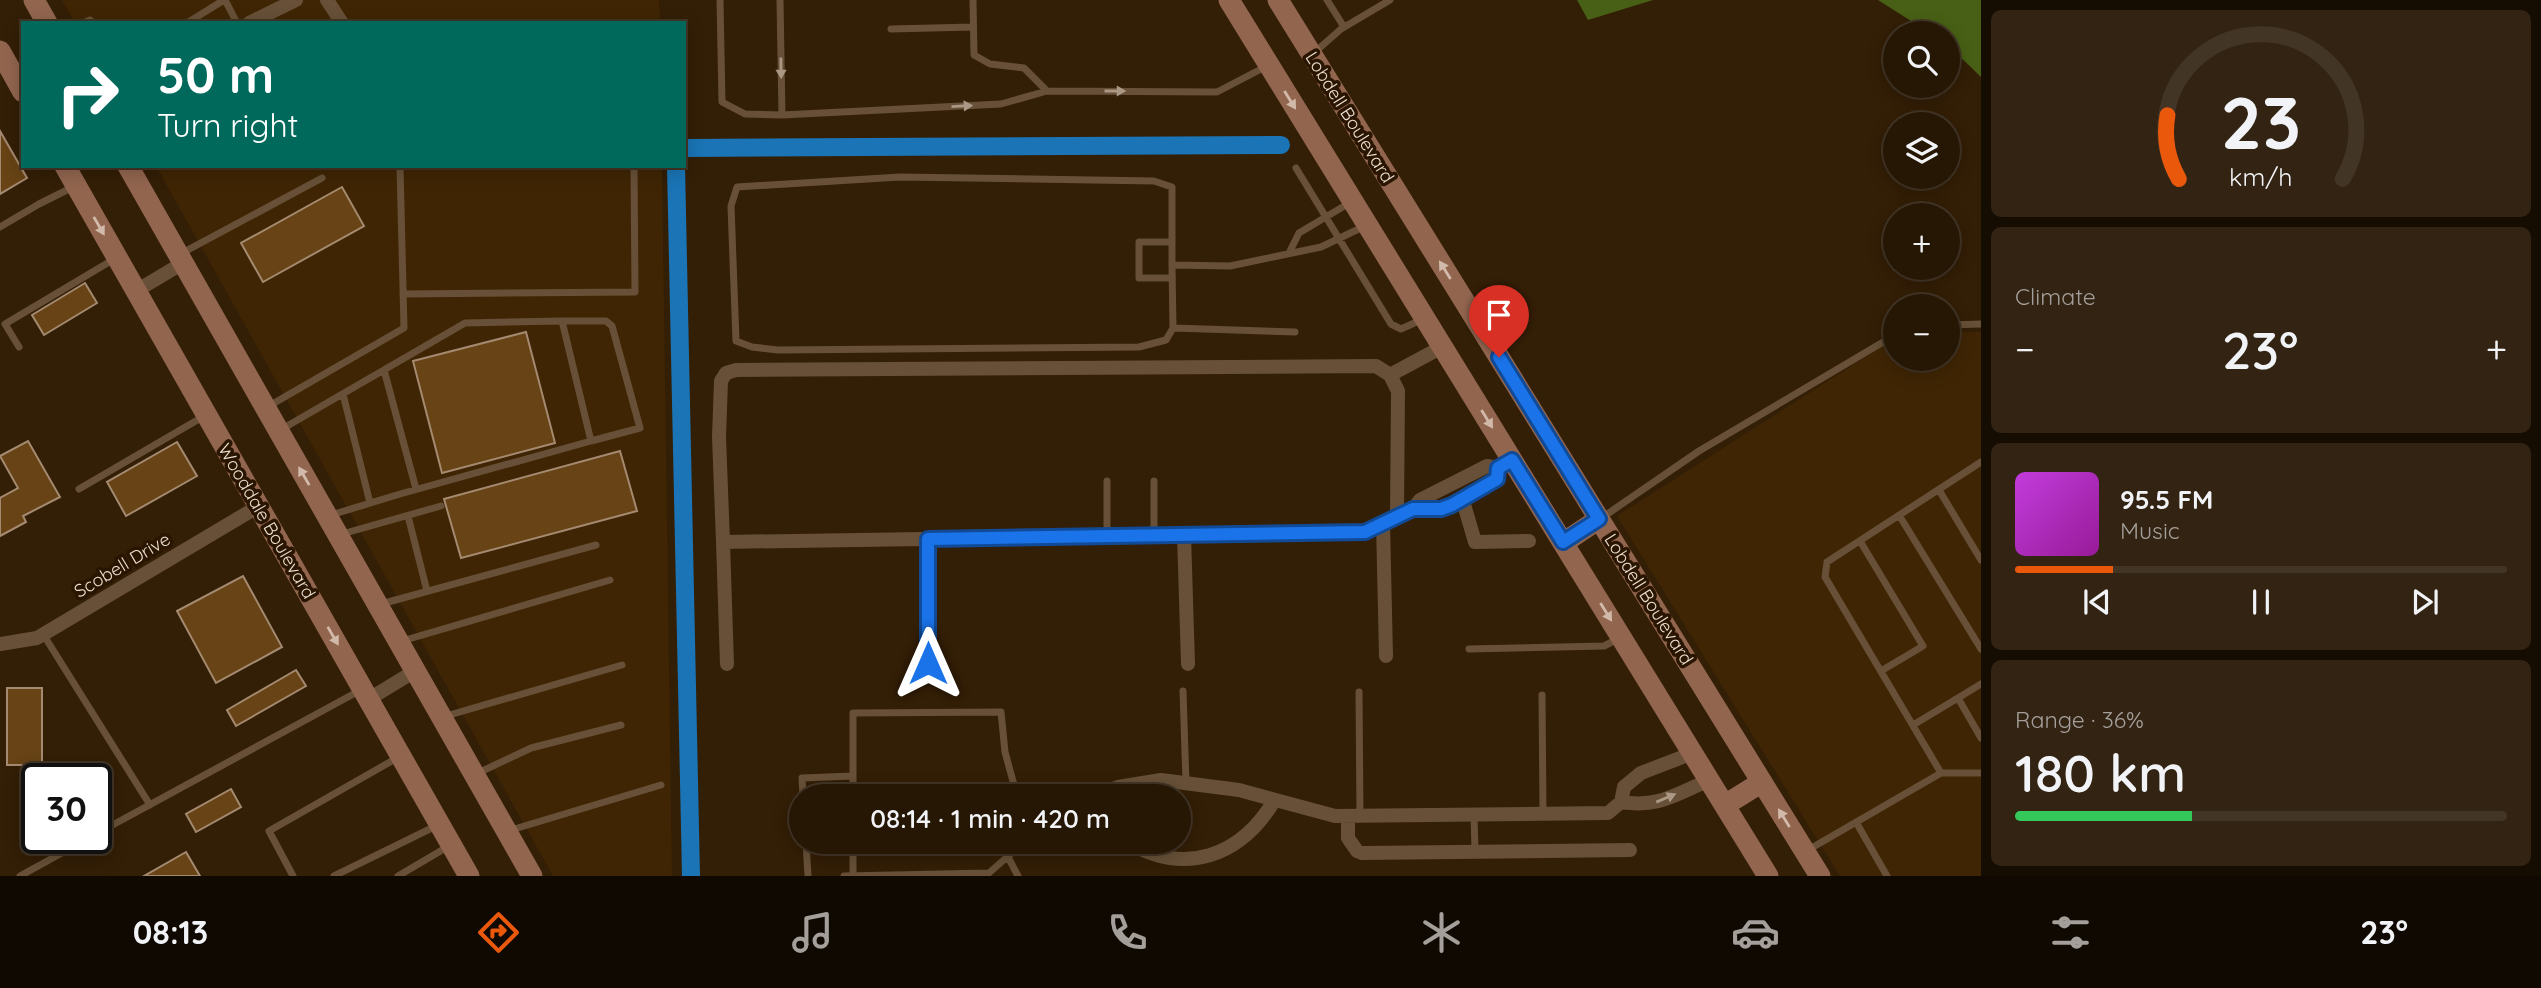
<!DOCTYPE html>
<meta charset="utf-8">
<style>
:root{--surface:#261604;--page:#322313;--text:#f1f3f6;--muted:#a49f9a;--line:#423526;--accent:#ea580c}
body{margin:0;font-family:Quicksand,sans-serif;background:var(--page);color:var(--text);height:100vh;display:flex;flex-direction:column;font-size:26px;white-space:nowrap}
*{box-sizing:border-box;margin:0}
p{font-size:23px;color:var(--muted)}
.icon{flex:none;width:38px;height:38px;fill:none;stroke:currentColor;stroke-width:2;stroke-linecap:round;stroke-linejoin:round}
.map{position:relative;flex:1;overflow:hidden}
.drawer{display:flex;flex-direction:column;gap:10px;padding:10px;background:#150c02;width:560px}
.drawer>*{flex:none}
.hud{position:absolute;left:21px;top:21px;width:665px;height:147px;border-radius:0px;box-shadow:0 4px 18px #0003,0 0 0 2px var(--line);background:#00695c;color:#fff;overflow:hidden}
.fabs{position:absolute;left:1883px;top:21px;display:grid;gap:14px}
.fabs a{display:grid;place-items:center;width:77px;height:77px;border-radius:50%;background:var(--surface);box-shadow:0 4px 18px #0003,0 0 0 2px var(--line);font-size:35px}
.speed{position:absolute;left:21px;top:763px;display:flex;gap:14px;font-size:35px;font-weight:700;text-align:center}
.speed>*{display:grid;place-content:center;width:91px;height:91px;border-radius:50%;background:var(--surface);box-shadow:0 4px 18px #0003,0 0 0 2px var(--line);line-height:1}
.speed .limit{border:4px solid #111;border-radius:10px;background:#fff;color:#111}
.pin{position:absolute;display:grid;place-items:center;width:60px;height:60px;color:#fff;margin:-72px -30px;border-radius:50% 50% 50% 0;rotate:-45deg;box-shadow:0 0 7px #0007}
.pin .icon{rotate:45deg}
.me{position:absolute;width:77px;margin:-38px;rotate:0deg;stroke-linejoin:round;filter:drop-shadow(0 0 5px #0008)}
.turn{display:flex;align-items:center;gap:24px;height:147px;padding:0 21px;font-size:32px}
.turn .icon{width:91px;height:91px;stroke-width:2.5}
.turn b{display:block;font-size:49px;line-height:60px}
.big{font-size:52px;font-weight:600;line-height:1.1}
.drawer .tile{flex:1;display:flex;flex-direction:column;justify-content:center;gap:10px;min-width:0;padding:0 24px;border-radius:10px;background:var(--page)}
.drawer .dial{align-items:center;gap:0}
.dial svg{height:182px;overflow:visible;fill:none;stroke:var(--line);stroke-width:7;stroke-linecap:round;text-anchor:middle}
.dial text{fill:var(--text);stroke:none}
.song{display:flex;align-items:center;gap:21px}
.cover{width:84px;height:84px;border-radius:10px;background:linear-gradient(135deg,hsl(290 70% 55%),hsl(300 70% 35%))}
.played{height:7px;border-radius:4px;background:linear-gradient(90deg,var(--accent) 20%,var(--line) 20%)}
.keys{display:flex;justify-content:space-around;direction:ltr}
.heat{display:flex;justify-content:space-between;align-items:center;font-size:38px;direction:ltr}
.charge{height:10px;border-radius:5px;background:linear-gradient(90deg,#34c759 36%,var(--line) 0)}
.trip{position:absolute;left:789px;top:784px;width:402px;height:70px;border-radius:35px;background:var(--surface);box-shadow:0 4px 18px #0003,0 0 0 2px var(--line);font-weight:600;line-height:70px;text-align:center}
.tab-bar{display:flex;height:112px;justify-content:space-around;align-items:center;background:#0f0902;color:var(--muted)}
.tab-bar .icon{width:49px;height:49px}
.tab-bar .active{color:var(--accent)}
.tab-bar b{font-size:32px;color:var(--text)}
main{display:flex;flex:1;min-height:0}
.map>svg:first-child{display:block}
</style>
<main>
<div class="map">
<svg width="1981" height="876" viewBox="0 0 1981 876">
<rect width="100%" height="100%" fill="#331e06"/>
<path fill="#3f2504" d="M62 0H659L660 23H75Z
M156 166H662L672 876H553Z
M1948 332H1981V876H1840L1617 516 1895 338V359H1948Z"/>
<path fill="#486015" d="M1577 0H1653L1588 20Z
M1878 0H1981V77L1948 45V33H1930Z"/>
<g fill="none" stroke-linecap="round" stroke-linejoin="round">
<path stroke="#1a74b5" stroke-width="18" d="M684 148 1281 145
M676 166 691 876"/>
</g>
<path fill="#674315" stroke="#a48a70" stroke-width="2" d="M0 131 27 178 0 194Z
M342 187 364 226 263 282 241 243Z
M85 283 97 303 44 335 32 315Z
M526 332 555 443 442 473 413 361Z
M28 441 60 497 23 516 26 522 0 536V498L18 488 0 456Z
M177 442 197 476 126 516 107 482Z
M620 451 637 511 461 558 444 499Z
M243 576 282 647 216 683 177 611Z
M296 670 306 686 236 726 227 710Z
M7 688H42V765H7Z
M231 789 241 807 196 832 186 814Z
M186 852 200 876H144Z"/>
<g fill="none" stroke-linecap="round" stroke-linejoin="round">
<path stroke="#675037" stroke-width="7" d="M225 0 237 23
M720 0 722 102 745 114 782 115
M780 0 782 115 1001 104 1047 91 1217 92 1267 66
M973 0 974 55 990 64 1024 68 1047 91
M1327 0 1344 27
M83 23 90 20 93 23
M187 23 224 0
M891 29 973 27
M1315 52 1341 29 1390 0
M1296 168 1391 324 1401 329 1421 320
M0 227 39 204 75 186
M1172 242H1139V278H1172
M182 253 322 178
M1289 253 1299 233 1351 202
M1172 265 1173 328 1166 340 1139 347 778 350 752 347 736 341 731 206 737 187 900 177 1154 181 1172 187V265L1230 266 1321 247 1365 226
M403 294 635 292 634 166
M562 321H606L612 326 640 428 591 441
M1948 325 1981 324
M1173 328 1295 332
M19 347 5 324 116 258
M384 370 416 489
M343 394 370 503
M269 406 404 328 400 166
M282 429 465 323 562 321 591 441 400 494 331 515
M1107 481V536
M1154 481V535
M79 489 206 415
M1939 490 1981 560
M1899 515 1981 649
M408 516 427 591
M1600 519 1699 451 1895 335
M342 534 441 506
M1860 541 1923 646 1881 671
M381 604 596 545
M43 634 150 805
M402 641 610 580
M1469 649 1604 646 1620 638
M1183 691 1186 783
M1359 692 1360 816
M1542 695 1543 813
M1958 698 1981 684
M446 716 622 665
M1913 725 1958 698 1981 738
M478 773 531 748 621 725
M1941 773H1981
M803 796 802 778 853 776
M853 796V713L1001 712 1005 752 1017 796
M1474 815 1475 851
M1856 822 1887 876
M511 830 661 785
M96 834 359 691
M806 842 808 876
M1808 850 1941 773 1825 577 1827 562 1981 462
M1008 857 1018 876
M20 876 89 838
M293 876 269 831 397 758
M334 876 436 826
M398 876 449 846
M844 876 989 873 1024 842
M853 876V842"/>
<path stroke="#675037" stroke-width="14" d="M327 0 342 23
M249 23 296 0
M136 291 183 263
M1390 375 1442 347
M1498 468 1497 479C1470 496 1447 513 1413 509L1420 500 1487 466 1498 468 1512 460
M1463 501 1475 542 1529 541
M1383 523 1386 656
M1184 535 1188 664
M723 542 719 437 721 381 726 373 736 370 1376 366 1390 375 1398 391 1397 515
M0 644 37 638 259 506
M928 663V539
M727 664 723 542 1365 532 1413 509
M369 699 415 671
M1097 796 1118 787 1161 780 1239 790 1335 816 1608 813 1621 802 1624 787 1641 773 1693 753
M1621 802C1660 808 1675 794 1710 780
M1348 817V838L1357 851 1362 853 1630 850
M1127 842C1185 876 1240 857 1274 801"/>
<path stroke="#92654f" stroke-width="21" d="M34 0 47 23
M1229 0 1768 876
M1278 0 1820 876
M0 51 23 92
M65 166 469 876
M128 166 532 876
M1563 543 1599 519
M1725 805 1762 782"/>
</g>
<defs><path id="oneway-solid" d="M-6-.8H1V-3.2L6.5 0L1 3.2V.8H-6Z" transform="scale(1.75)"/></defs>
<g fill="#aa9884">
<use href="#oneway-solid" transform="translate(781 68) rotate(89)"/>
<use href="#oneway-solid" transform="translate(1115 91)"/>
<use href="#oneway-solid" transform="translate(962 106) rotate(-3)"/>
<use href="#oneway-solid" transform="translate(1666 798) rotate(-23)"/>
</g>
<g fill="#d2baaa">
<use href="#oneway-solid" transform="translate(1290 100) rotate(58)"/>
<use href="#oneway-solid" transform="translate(99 226) rotate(60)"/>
<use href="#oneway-solid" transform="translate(1445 270) rotate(-122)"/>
<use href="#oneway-solid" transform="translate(1487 419) rotate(58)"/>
<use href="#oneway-solid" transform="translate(304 476) rotate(-120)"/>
<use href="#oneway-solid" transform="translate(1606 612) rotate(58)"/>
<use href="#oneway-solid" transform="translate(333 636) rotate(60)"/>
<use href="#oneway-solid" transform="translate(1784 818) rotate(-122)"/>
</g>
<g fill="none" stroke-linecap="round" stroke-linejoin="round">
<g stroke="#114b97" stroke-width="18">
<path id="route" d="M928 663V539L1365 532 1413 509H1441L1452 505 1497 479 1498 468 1512 460 1563 542 1599 519 1499 357"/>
</g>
<use href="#route" stroke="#1a73e8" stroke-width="12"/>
</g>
<g text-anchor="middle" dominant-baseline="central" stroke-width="7" stroke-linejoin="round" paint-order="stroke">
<g font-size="18" fill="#eddfd1" stroke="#291500">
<text transform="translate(1350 117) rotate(58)">Lobdell Boulevard</text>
<text transform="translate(267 521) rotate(60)">Wooddale Boulevard</text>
<text transform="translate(122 565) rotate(-31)">Scobell Drive</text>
<text transform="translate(1649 599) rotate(58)">Lobdell Boulevard</text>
</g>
</g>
</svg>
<div class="fabs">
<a><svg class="icon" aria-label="search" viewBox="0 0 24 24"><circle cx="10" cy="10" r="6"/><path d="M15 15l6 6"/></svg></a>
<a><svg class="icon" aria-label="layers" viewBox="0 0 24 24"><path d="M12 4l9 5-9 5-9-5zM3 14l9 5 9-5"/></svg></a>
<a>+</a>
<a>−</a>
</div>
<div class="speed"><div class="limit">30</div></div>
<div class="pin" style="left:1499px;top:357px;background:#d93025"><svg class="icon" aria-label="arrive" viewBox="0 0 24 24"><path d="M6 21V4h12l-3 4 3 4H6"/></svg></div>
<svg class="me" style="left:928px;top:663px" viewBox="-20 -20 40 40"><path d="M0-17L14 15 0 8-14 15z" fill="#1a73e8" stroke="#fff" stroke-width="4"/></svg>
<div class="trip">08:14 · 1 min · 420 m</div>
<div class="hud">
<div class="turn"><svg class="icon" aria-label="right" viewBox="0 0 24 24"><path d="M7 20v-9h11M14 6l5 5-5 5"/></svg><div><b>50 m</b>Turn right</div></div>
</div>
</div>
<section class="drawer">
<div class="tile dial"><svg viewBox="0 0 100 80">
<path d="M14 69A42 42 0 1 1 86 69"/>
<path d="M14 69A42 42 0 0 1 9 41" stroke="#ea580c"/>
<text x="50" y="56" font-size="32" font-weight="700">23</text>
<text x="50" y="72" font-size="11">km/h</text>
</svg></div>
<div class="tile"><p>Climate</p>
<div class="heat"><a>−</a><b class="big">23°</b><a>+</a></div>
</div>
<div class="tile">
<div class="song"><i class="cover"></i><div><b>95.5 FM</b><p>Music</p></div></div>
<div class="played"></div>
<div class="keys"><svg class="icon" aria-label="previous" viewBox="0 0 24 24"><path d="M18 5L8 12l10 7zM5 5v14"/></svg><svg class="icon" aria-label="pause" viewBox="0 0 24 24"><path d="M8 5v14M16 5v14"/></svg><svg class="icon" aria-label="next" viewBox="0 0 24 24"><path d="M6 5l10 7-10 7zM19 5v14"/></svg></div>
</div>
<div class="tile"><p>Range · 36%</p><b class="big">180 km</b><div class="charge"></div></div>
</section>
</main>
<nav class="tab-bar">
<b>08:13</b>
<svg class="icon active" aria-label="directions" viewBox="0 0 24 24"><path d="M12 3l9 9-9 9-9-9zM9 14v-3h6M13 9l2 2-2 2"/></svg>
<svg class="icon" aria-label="music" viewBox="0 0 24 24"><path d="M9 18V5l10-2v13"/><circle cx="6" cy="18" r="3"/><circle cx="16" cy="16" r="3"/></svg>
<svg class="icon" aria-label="phone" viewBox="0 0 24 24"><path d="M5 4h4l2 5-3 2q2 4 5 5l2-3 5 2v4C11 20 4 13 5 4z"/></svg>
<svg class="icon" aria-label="climate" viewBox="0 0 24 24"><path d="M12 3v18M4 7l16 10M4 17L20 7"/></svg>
<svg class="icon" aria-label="car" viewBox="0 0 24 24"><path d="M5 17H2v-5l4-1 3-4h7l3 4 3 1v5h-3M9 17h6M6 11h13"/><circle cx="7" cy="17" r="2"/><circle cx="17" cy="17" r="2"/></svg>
<svg class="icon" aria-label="filters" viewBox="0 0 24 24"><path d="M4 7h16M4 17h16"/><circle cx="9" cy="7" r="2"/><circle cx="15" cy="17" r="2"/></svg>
<b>23°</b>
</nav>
